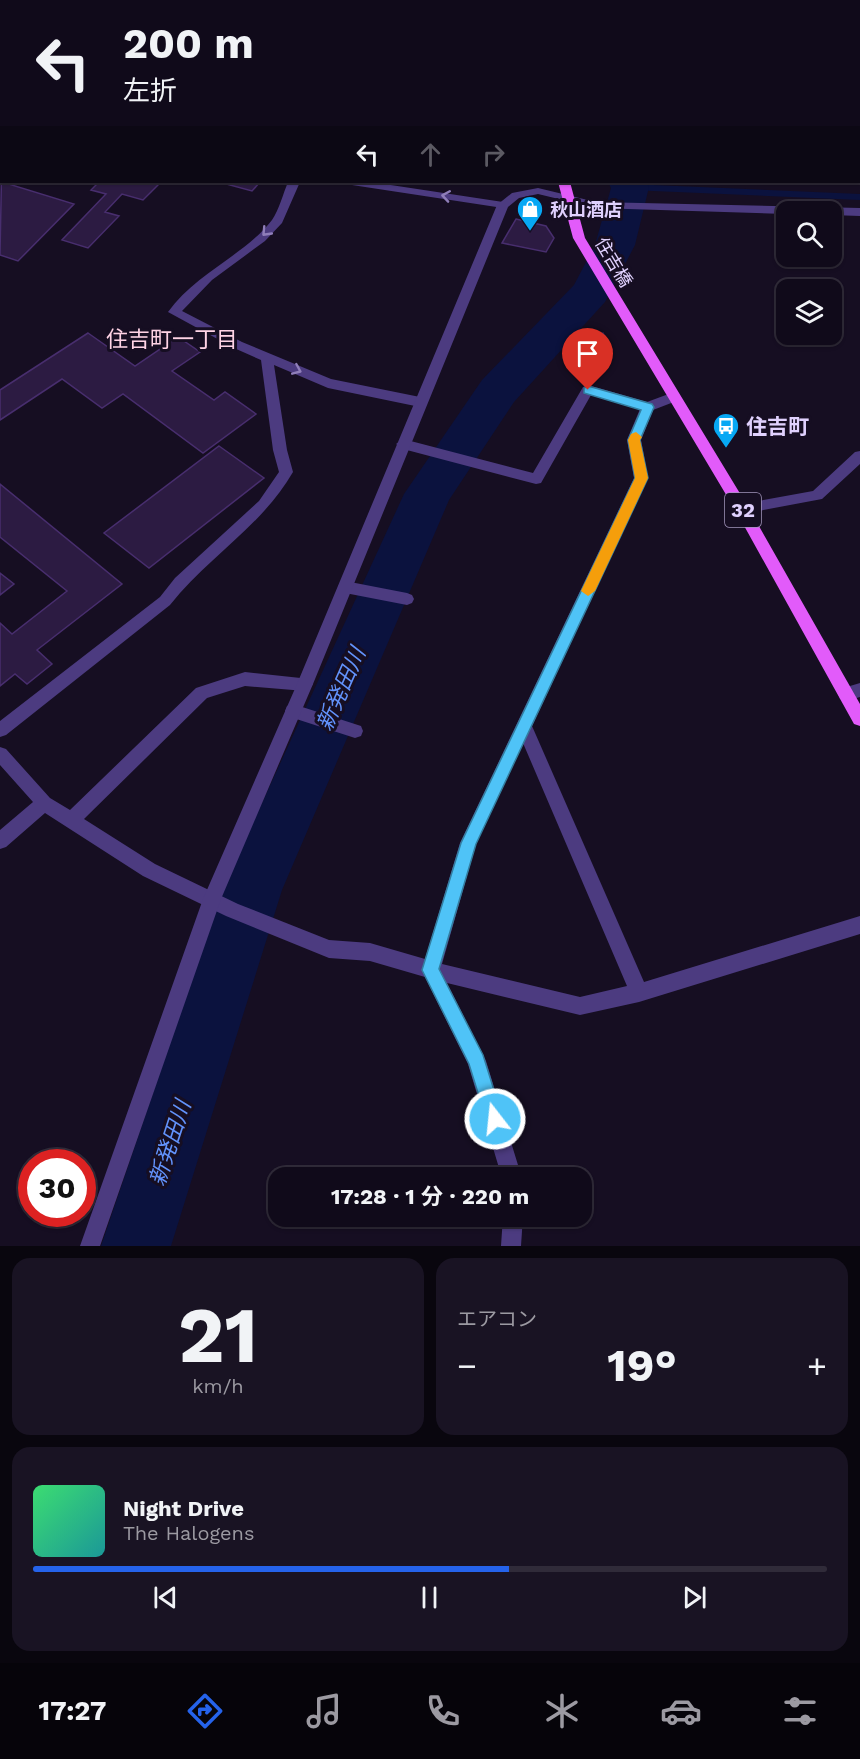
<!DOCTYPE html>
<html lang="ja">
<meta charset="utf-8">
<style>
:root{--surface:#100a1a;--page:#191323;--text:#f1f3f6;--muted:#9c9aa2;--line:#302b39;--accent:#2563eb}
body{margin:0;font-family:"Work Sans","Noto Sans JP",sans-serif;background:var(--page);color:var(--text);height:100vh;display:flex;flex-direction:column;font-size:22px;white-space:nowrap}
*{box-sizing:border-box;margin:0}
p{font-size:20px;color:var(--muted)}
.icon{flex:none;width:33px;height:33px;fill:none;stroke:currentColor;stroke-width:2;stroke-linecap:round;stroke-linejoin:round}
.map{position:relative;height:1246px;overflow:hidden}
.drawer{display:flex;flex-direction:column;gap:12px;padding:12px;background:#09060e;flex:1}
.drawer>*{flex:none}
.guide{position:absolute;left:0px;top:0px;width:861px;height:183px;box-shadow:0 2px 4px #0004,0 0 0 2px var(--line);background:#100a1a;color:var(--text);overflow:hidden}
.fabs{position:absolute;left:776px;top:201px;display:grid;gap:12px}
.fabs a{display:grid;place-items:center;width:66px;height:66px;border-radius:12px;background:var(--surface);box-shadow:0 2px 4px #0004,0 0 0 2px var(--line);font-size:30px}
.speed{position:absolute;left:18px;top:1149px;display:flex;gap:12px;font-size:30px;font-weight:700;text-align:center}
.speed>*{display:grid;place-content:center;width:78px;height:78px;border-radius:50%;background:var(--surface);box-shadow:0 2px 4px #0004,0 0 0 2px var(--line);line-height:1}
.speed .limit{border:9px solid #d22;background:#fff;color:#111}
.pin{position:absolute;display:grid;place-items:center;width:51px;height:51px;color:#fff;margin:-62px -26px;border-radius:50% 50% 50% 0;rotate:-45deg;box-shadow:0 0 6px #0007}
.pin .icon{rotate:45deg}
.me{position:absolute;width:66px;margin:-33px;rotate:344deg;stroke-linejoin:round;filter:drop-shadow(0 0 4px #0008)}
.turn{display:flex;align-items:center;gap:21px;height:126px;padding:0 24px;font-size:27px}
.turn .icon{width:78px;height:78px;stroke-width:2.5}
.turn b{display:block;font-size:42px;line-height:51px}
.lanes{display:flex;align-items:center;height:57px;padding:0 24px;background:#0003;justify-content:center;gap:30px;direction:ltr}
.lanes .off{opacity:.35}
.big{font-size:45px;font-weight:700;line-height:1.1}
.drawer .widget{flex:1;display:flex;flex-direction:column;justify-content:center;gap:9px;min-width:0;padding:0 21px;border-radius:18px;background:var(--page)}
.drawer .dial{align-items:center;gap:0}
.dial b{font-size:78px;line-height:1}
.song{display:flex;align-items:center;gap:18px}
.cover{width:72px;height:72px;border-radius:9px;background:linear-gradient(135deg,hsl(140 70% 55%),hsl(180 70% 35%))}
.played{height:6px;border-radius:3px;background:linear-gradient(90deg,var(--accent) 60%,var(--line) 60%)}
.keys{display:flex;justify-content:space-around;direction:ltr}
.heat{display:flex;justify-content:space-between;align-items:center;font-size:33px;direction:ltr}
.drawer .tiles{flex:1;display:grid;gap:12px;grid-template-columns:1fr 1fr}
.widget:last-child{grid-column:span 2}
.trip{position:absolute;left:268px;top:1167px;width:324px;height:60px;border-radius:18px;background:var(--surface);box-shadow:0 2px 4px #0004,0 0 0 2px var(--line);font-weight:700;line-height:60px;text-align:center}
.menu{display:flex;height:96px;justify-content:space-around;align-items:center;background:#06040a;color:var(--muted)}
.menu .icon{width:42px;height:42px}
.menu .current{color:var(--accent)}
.menu b{font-size:27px;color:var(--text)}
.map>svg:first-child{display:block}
</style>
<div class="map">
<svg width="860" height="1246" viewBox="0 0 860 1246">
<rect width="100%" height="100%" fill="#160e22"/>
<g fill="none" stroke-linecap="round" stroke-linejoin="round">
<path stroke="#0b123e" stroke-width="6" d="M630 187 860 197"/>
<path fill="#0b123e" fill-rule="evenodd" d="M508 0H540L541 2H509Z
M608 182H645L649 187 635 245 605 302 514 402 449 500 282 890 171 1246H101L222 890 404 494 482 380 574 285 595 245 611 188Z"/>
</g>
<path fill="#2c1b42" stroke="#482e6e" stroke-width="1.5" d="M2 149V182L74 204 18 261 0 255Z
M99 182H161L143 200 122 194 105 212 119 216 88 248 62 240 106 194 91 190Z
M219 182H260L252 191Z
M516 219 546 226 554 238 546 252 502 243Z
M88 333 135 366 178 337 200 352 172 371 214 400 225 392 256 414 203 453 123 394 102 408 62 379 0 420V390Z
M603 333 612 350 581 356 572 340Z
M219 446 264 478 149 568 104 533Z
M0 484 122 584 37 650 52 664 27 684 15 674 0 686V623L12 634 67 591 0 537Z
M0 573 14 584 0 595Z"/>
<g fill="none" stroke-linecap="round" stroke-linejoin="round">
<path fill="#4c3b80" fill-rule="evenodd" d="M95 0H105L94 2Z
M269 0H279V2H270Z
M371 0H381L371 2Z
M538 0H548V2H539Z
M761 0H771V2H762Z
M0 54H2V60H0Z
M288 182H300L282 223 265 241 212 280 182 311 242 342 331 379 420 397 427 402 420 407 328 388 274 365 287 450 293 472C261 527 209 556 170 605L6 735 0 737V721L160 597 175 578 259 501 279 472 273 450 261 360 234 348 168 312C196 273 245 255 272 220 279 210 283 194 288 182Z
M346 182H371L503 202 509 205 503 208 352 185Z
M588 385 647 402 674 392 680 397 679 400 653 410 641 440 648 478 532 726 644 982 860 916V934L639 1002 580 1015 447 983 486 1061 522 1178H502L468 1064 425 977 370 961 329 958 226 916 143 876 45 813 6 847 0 849V830L33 802 0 765V747L6 749 50 798 70 810 196 688 245 672 310 679 313 684 310 689 305 691 245 686 207 698 84 819 155 864 238 904 329 940 370 943 425 959 460 843 634 478 627 440 640 409 591 395 541 483 536 484 403 449 396 444 403 439 533 473 583 387ZM523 743 627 986 580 997 442 964 476 844Z
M860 451V464L822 499 742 514 735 509 742 504 813 491 855 452Z
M345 581 407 593 412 595 414 599 412 603 407 605 345 593 340 591 338 587 340 583Z
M860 683V697L846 701 840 699 838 694 840 689Z
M293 704 361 726 363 731 361 736 355 738 287 716 285 711 287 706Z
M503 1216H523L521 1246H501Z"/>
<path fill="#4c3b80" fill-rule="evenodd" d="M538 188 596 202 860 208V216L831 215V212H786V214L596 208 538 194 519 198 508 207 313 684 221 899 100 1246H80L203 899 297 684 497 205 512 193Z"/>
<path fill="#e25bfa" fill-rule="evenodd" d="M491 0H501V2H492Z
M558 182H570L585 238 747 505 860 704V726L854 724 737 513 573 238Z"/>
</g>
<defs><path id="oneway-chevron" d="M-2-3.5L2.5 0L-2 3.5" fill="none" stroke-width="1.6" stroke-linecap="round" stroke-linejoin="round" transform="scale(1.5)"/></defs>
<g stroke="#8f7eb9">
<use href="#oneway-chevron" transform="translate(446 196) rotate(-171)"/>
<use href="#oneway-chevron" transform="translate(266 232) rotate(134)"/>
<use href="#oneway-chevron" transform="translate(297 370) rotate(23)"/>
</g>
<path fill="#4fc3f7" stroke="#337fa1" stroke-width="1.5" d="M588 386 652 404 654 407 640 440 648 478 476 844 439 969 483 1055 503 1119 501 1125 495 1128 488 1125 469 1064 422 970 461 843 635 478 628 440 641 410 584 393V388Z"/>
<path fill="#f59e0b" d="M636 432 642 437 640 440 648 478 595 591 588 596 581 591 635 478 628 440 631 434Z"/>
<defs>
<g id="shop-pin" transform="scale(1.35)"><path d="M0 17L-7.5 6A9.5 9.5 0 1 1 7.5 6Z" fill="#07a8f4" stroke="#160e22"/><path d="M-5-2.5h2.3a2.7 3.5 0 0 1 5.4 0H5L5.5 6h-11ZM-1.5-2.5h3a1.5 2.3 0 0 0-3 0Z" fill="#fff"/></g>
<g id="bus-pin" transform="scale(1.35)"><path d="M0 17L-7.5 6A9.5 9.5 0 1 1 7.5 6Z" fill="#07a8f4" stroke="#160e22"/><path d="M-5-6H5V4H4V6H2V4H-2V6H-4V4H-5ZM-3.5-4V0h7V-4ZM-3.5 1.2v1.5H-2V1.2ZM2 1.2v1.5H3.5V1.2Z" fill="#fff"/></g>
</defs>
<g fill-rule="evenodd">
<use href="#shop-pin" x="530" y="209"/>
<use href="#bus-pin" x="726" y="426"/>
</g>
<g text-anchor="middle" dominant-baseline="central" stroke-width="6" stroke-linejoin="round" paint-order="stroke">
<g font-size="18" font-weight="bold" fill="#e0d1fe" stroke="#160e22" text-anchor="start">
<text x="550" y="209">秋山酒店</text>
</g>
<g font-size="18" fill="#e0d1fe" stroke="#160e22">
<text transform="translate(614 262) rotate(59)">住吉橋</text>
</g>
<rect fill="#160e22" stroke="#a396bc" stroke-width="1.5" x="725" y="493" width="36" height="34" rx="4.5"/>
<g font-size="20" font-weight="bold" fill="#e0d1fe">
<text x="743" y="510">32</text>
</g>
<g font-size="21" font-weight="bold" fill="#e0d1fe" stroke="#160e22" text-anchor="start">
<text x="746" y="426">住吉町</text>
</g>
<g font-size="22" fill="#fed3e5" stroke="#160e22">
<text x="172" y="339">住吉町一丁目</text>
</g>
<g font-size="22" font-style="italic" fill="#6292fb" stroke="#160e22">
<text transform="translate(341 689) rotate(-66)">新発田川</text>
<text transform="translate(170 1143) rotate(-72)">新発田川</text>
</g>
</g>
</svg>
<div class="fabs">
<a><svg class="icon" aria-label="search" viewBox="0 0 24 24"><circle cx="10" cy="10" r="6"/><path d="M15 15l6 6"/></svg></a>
<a><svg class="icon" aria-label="layers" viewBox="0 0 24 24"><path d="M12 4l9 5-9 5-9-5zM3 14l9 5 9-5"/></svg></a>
</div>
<div class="speed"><div class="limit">30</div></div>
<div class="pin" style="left:588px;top:390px;background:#d93025"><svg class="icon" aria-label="arrive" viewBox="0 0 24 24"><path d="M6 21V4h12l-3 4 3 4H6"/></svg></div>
<svg class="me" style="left:495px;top:1119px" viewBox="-20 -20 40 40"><circle r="17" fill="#4fc3f7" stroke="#fff" stroke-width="3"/><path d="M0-11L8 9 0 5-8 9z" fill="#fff"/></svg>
<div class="trip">17:28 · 1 分 · 220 m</div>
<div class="guide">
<div class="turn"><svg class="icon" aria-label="left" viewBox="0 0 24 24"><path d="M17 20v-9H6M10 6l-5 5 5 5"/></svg><div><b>200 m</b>左折</div></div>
<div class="lanes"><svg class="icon" aria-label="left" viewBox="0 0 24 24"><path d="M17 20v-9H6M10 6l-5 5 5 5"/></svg><svg class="icon off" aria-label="ahead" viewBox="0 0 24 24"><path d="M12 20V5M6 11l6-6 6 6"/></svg><svg class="icon off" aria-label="right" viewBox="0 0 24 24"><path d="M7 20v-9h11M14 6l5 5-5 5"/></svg></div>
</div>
</div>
<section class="drawer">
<div class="tiles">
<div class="widget dial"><b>21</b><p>km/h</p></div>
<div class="widget"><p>エアコン</p>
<div class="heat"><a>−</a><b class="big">19°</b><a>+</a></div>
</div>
<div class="widget">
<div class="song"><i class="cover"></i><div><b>Night Drive</b><p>The Halogens</p></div></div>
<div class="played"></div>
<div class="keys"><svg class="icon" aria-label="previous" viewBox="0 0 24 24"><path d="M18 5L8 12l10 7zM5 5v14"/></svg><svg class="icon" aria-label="pause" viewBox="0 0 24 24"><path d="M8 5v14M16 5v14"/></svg><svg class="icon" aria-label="next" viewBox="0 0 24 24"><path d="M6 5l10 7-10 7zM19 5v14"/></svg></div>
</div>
</div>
</section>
<nav class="menu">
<b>17:27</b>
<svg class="icon current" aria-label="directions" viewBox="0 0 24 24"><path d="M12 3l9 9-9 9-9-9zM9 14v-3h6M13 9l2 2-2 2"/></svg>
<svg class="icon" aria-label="music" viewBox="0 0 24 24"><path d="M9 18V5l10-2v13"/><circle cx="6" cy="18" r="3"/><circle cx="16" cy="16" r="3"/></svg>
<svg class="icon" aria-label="phone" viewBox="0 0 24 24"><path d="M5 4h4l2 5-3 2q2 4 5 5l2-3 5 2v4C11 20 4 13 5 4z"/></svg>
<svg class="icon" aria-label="climate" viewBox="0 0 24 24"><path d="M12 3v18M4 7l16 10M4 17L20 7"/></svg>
<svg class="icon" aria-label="car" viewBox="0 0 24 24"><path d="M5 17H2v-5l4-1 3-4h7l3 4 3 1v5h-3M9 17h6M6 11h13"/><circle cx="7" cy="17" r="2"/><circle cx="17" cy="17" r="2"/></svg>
<svg class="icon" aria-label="filters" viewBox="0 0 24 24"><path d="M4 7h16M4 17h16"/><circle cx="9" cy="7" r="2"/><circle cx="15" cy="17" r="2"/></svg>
</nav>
